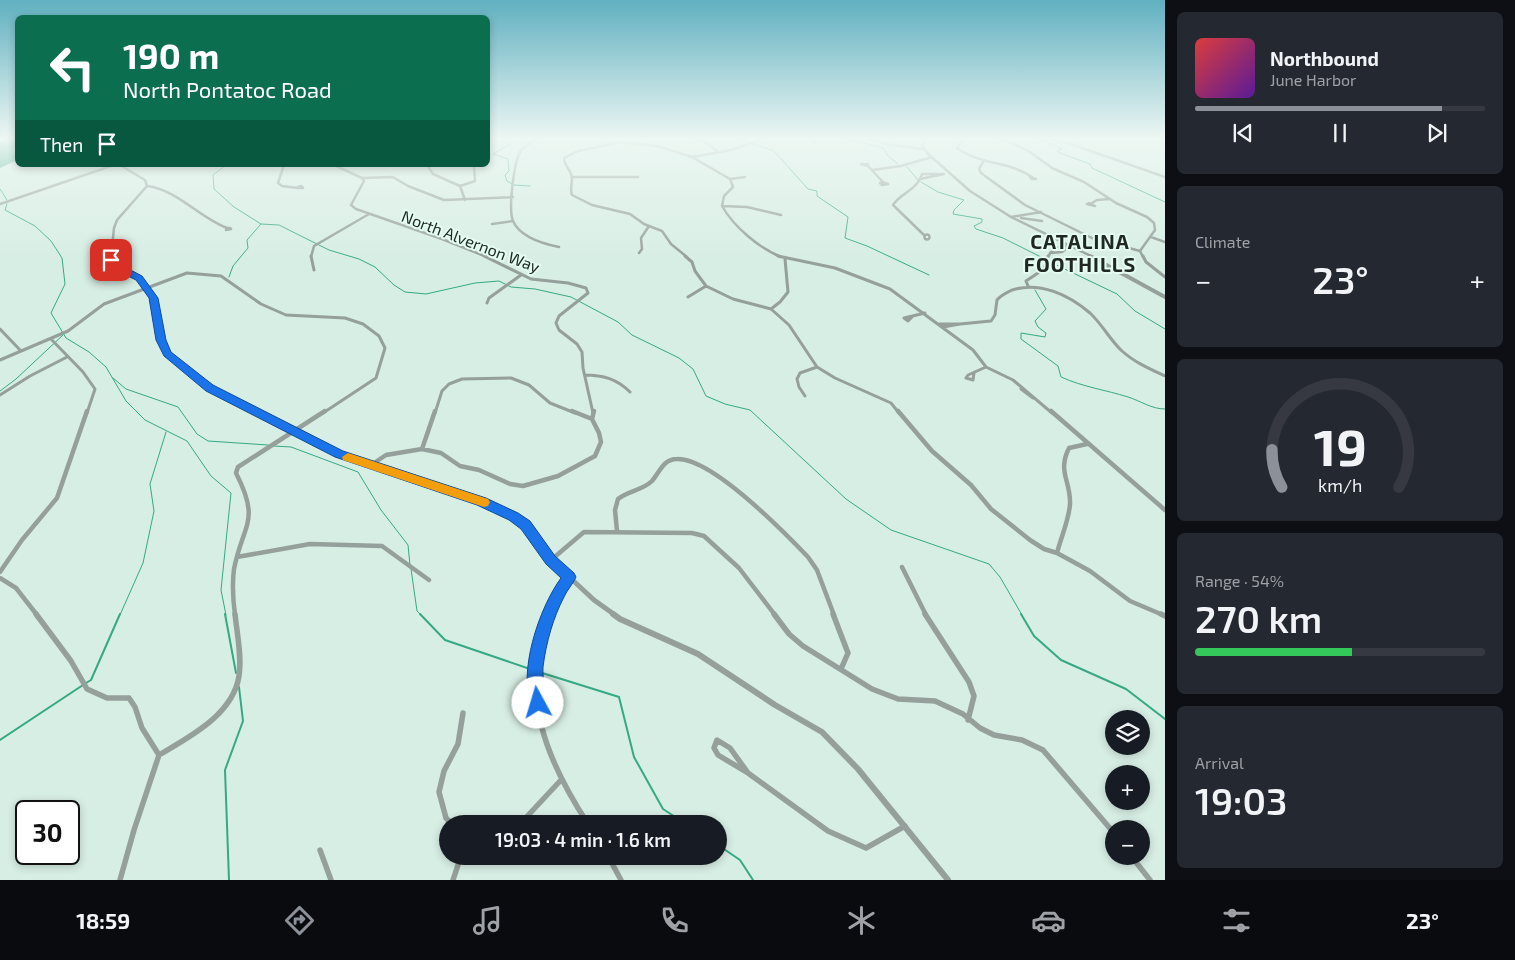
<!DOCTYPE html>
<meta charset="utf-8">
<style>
:root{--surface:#171b24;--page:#242831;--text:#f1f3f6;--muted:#9ea1a6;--line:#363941;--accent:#8c9099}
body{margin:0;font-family:"Exo 2",sans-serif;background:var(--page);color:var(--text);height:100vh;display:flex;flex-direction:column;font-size:19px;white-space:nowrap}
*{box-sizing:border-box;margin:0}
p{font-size:16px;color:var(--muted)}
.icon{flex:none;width:28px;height:28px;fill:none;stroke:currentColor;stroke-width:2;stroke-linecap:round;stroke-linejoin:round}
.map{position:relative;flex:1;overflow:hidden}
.sheet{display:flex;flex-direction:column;gap:12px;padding:12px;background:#0d0f14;width:350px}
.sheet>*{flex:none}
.guide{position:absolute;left:15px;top:15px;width:475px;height:152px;border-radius:8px;box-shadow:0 2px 8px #0003;background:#0b6e4f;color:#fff;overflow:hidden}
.tools{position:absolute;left:1105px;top:710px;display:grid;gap:10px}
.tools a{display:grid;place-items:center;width:45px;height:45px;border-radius:50%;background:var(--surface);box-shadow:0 2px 8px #0003;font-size:25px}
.speed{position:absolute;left:15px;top:800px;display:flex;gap:10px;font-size:25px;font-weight:700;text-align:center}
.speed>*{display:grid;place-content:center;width:65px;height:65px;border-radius:50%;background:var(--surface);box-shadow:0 2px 8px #0003;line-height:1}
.speed .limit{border:2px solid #111;border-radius:8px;background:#fff;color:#111}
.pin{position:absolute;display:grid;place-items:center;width:42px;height:42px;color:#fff;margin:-21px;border-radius:10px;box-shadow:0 2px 8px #0006}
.me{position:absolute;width:55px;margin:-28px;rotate:354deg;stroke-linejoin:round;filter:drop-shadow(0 0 4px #0008)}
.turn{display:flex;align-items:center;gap:18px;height:105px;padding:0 25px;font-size:22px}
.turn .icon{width:65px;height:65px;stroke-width:2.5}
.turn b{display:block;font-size:35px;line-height:42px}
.then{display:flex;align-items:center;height:48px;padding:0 25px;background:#0003;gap:10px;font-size:19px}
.big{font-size:38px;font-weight:600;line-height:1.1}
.sheet .widget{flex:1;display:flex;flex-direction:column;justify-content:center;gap:8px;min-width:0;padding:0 18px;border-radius:8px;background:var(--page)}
.sheet .dial{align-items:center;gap:0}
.dial svg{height:130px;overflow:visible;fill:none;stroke:var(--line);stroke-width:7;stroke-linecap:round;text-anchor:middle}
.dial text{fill:var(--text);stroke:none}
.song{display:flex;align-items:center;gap:15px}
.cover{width:60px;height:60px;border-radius:8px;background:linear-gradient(135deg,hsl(0 70% 55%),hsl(270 70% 35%))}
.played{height:5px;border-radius:2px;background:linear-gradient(90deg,var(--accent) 85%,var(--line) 85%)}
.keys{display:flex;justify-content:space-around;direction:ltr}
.heat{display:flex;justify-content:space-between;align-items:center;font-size:28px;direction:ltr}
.charge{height:8px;border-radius:4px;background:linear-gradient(90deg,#34c759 54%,var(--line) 0)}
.trip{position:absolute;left:439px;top:815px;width:288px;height:50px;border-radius:25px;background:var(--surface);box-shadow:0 2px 8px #0003;font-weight:600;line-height:50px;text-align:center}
.tab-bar{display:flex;height:80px;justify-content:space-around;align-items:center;background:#090b0e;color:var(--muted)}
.tab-bar .icon{width:35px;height:35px}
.tab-bar .selected{color:var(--accent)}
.tab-bar b{font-size:22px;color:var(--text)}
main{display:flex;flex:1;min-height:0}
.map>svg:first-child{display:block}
</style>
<main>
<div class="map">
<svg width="1165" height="880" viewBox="0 0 1165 880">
<rect width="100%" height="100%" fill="#d7eee4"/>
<path fill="#35a985" d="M6 138H17V160L0 168V142Z"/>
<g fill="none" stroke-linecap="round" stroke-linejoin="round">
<path stroke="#35a985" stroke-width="1" d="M521 138 493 154 508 159 509 171 505 175 507 181 514 185 530 186
M736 138 774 151 808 189 817 191V196L848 217 845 238 867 246 929 275
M844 138 883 148 888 156 898 164
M1037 138 1062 149 1057 151 1060 153 1090 164 1092 168 1165 202
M226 165 213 175 214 189 234 207 261 224 279 225 329 250 359 259 375 267 394 285 405 292 426 294 475 283 499 281 511 287 535 289 571 297 618 322 632 335 679 358 693 369 706 396 725 404 750 410 846 499 891 530 989 564 1000 577 1022 615
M907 167 918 180
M921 182 938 192 964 200 954 210 953 214 982 219V222L974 226 976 229 1003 238 1043 258
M0 189 7 200
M7 204 5 210 35 226 51 241 62 258 65 284 51 313 66 338 89 352 106 367 126 401 145 420 187 441 211 476 231 493 221 590 226 615
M1048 261 1117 294 1135 311 1165 329
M229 277 233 266 248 248 247 240 261 224
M1035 290 1046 309 1035 321 1038 327 1046 333 1045 337 1021 333V339L1058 366 1061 377C1083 387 1106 390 1128 397 1141 401 1151 409 1165 409
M113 378 126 389 178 407 197 434 208 441 268 445
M0 391 16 379 63 335
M274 446 291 447 358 472 381 510 408 545 410 565
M411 569 417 611 421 615
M120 615 143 563 154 511 150 484 166 432"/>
<path stroke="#35a985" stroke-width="2" d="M225 614 236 673
M420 614 445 640 533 670
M1021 614 1034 636 1061 660 1126 689 1165 719
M539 672 619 697 634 757 663 809 686 824
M86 683 91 680 120 614
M0 740 83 685
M718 845 740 860 753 880
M229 880 225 770 243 721 239 687"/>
<path stroke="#959f9b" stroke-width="2.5" d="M538 138C532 142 524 146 520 152 514 163 508 209 513 221 520 237 544 244 559 247
M691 138 707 143 718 152
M766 138 731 150 692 157 730 179 733 187 724 196 722 206C734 227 759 248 781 257
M813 138 815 143
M866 138 886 144 923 149
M968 138 962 140 957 148C980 165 1009 161 1032 177
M994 138 1014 144 1030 152 1052 168 1084 182 1116 203 1147 217 1154 223 1155 230 1140 251
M1044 138 1071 144 1165 177
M983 162 979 169 981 173 1025 205 1092 238 1140 251
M861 164H868V166Z
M284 165 278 183 282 186 298 188
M334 165 362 178 364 181 351 205 356 209 442 239 487 257
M427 165 433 174 460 186 465 200
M868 166 883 182
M872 170 901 166 932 157
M922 174H944L920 179Z
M572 177H638
M1030 177 1036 179H1032Z
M362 178 393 177 408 186 444 200 513 197
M730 179 745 177
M920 179C914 191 900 194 893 205L924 235
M882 182 888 184 882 185 880 183Z
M147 186C178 190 198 217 227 228
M301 186 303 188H298V187Z
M460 186 475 181 474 165
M1089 203 1095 206 1087 204Z
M1092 203 1097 200 1109 199
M722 206 747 207 781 215
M1011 217 1041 212
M1021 218 1042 221
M492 224 513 221
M228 228H230L231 229 226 230Z
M924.5 237a2.5 2.5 0 1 1 5 0a2.5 2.5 0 1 1-5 0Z
M1151 237 1165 242
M1062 248 1066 246
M1140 251 1143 257
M639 253 642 249 641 238 649 226
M1050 253 1062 252 1069 247
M311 257 314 246 369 214
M687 257 671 244 662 231 644 224 630 214 592 205 572 195C569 188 574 180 571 174 569 168 564 165 564 158L578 151 621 142 657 146 692 157
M1048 257 1051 252 1063 244"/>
<path stroke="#959f9b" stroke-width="3" d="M311 256 314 270
M484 256 531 279 568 283 586 288 588 293 559 316 556 323 559 330 577 344 582 352 583 368 593 413
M685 256 692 262 695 271 706 286 733 299 771 309 789 325 817 367 835 378 891 403 899 413
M778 256 835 268 890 289 973 350 986 367 1013 380 1052 413
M1143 256 1146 262 1165 277
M1028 286 1026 281 1044 269 1048 256
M688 297 706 286
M487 303 489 298 521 275
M771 309 780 302 788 292 785 259
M912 317 908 321 904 318 925 313
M939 324H960L943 327
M960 324 991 321 995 315 997 300C1001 295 1006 293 1012 290 1040 281 1069 295 1090 313 1102 324 1110 340 1122 351 1134 362 1150 369 1165 376
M0 329 21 351
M51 339 83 372 95 389 87 413
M0 360 68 331 104 304 187 273 221 276 261 304 286 315 345 318 363 324 379 336 385 348 376 378 323 413
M974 373 973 380 966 378 968 375 986 367
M585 375C603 375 617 379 630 392
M1021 389 1033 398
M0 395 30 376 67 357
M805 396 799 387 797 379 800 373 817 367
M435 413 442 391 449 384 462 379 511 378 529 385 550 403 575 413"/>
<path stroke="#959f9b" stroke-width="4.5" d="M572 411 592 419
M898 411 932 451 971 485 991 509 1030 540 1044 549 1057 553 1090 571 1130 601 1163 615
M1051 411 1165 510
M422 449 435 411
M371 465 386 455 422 449 441 453 460 466 479 470 510 484 523 486 558 476 595 456 601 442 599 433 592 419 594 411
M617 531 615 510 618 499C628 491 643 490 652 481 660 472 663 459 677 459 712 458 783 531 808 557L817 570 834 615
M1057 553C1061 537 1069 520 1070 504 1071 481 1057 472 1069 448L1087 444
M237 557 310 544 382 546 429 580
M551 560 584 532 692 533 704 536 739 568 775 615
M902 567 926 615
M0 572 22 540 57 498 87 411
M0 578 16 588 37 615
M235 615C233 600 232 584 234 569 243 523 261 522 236 473L238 467 325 411
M549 615 555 600 569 577"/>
<path stroke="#959f9b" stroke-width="5.5" d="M36 614 71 661 87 689 107 698H129L135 707 142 728 159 755C189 737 233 715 239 676 242 656 237 634 235 614
M550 614C518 692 545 758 588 824
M774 614 789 634 803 646 872 689 898 699 935 701 963 714 980 728 994 735 1022 740 1043 750 1114 833
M833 614 848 653 841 669
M925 614 969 682 974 696 968 720
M1161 614 1165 616
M717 740 730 748 748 773 718 755 714 748Z
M748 773 828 831 866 848 905 826
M452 824 446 818 439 792 444 771 458 744 463 713
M520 824 561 780
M320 850 331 880
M608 856 621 880
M1131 856 1150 880
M120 880 134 830 159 755
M453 880 461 856"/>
<path stroke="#959f9b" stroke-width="2.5" d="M926 138 922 145 927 153 970 191 1011 217 1093 257
M0 204 114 165
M111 257 114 228 117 220 147 186 145 180 120 165"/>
<path stroke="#959f9b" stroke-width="4" d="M111 256 116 266 139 278 153 298 161 340 167 354 209 388 257 413
M1090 256 1165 297"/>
<path stroke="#959f9b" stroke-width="5" d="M255 411 339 454 482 501 522 522 551 560 594 600 615 615"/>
<path stroke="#959f9b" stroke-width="6" d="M613 614 620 619 698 654 775 705 822 732 858 769 948 880"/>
</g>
<linearGradient id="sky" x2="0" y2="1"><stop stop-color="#60b0c0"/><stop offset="0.53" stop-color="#edf7f3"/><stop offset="1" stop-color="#edf7f3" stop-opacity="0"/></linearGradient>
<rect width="1165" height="261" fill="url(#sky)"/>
<path fill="#1a73e8" stroke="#114b97" d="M108 258H114L119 264 142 276 158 298 166 340 171 352 213 385 343 451 486 498 518 513 530 521 555 556 574 573 576 577C573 584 567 590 564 597 553 618 546 643 543 667 542 680 548 697 543 709L538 711 532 709C517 673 539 608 561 578L546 564 521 529 509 520 477 505 335 457 206 391 164 356 156 340 149 298 136 280 112 268 107 260Z"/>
<path fill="#f59e0b" d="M348 453 488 499 490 502 488 506 484 507 343 460 342 457Z"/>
<g text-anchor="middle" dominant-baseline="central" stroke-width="4" stroke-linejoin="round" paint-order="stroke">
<g font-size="16" fill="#1f2825" stroke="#e4fcf2">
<text transform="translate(471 241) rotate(21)">North Alvernon Way</text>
</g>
<g font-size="20" font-weight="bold" letter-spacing="1" fill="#1f2825" stroke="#e4fcf2">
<text x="1080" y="241">CATALINA<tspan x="1080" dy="23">FOOTHILLS</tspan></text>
</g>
</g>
</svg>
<div class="tools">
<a><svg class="icon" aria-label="layers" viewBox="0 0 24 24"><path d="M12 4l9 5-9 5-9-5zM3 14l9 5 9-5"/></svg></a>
<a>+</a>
<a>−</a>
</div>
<div class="speed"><div class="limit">30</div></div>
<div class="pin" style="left:111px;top:260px;background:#d93025"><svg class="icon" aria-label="arrive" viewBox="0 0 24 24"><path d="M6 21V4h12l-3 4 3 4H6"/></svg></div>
<svg class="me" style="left:538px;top:703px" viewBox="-20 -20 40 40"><circle r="19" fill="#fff"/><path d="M0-13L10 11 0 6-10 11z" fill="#1a73e8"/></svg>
<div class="trip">19:03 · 4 min · 1.6 km</div>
<div class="guide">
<div class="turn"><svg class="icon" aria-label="left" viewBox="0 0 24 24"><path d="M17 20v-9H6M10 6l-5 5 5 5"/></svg><div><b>190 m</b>North Pontatoc Road</div></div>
<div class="then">Then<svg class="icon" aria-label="arrive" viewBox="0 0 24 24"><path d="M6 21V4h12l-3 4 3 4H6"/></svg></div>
</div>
</div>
<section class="sheet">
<div class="widget">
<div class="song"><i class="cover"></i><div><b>Northbound</b><p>June Harbor</p></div></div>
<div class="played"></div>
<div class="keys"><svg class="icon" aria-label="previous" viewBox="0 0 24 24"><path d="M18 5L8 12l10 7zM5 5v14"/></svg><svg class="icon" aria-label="pause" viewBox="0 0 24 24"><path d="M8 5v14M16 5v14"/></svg><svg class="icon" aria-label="next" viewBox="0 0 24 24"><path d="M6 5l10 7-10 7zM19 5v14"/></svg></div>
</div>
<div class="widget"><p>Climate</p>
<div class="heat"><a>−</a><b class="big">23°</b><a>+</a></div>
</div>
<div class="widget dial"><svg viewBox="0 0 100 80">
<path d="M14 69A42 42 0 1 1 86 69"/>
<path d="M14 69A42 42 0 0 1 8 46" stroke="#8c9099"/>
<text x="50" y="56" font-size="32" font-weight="700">19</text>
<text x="50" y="72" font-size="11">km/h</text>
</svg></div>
<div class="widget"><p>Range · 54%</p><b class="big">270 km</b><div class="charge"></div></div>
<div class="widget"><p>Arrival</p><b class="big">19:03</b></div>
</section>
</main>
<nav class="tab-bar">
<b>18:59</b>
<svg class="icon selected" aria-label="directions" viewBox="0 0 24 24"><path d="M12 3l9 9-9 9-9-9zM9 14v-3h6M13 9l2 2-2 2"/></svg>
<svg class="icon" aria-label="music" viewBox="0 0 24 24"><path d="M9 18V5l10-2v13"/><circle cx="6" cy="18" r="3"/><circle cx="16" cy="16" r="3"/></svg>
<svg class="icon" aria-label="phone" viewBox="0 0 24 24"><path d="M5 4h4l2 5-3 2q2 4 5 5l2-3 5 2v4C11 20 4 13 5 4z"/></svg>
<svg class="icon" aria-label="climate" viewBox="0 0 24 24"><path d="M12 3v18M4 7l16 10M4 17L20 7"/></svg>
<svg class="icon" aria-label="car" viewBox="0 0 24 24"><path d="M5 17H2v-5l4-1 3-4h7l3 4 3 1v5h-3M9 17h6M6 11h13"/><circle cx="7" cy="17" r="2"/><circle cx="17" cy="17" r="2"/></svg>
<svg class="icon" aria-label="filters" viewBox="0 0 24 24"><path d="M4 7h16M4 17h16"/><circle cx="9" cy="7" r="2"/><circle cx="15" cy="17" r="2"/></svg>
<b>23°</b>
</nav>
